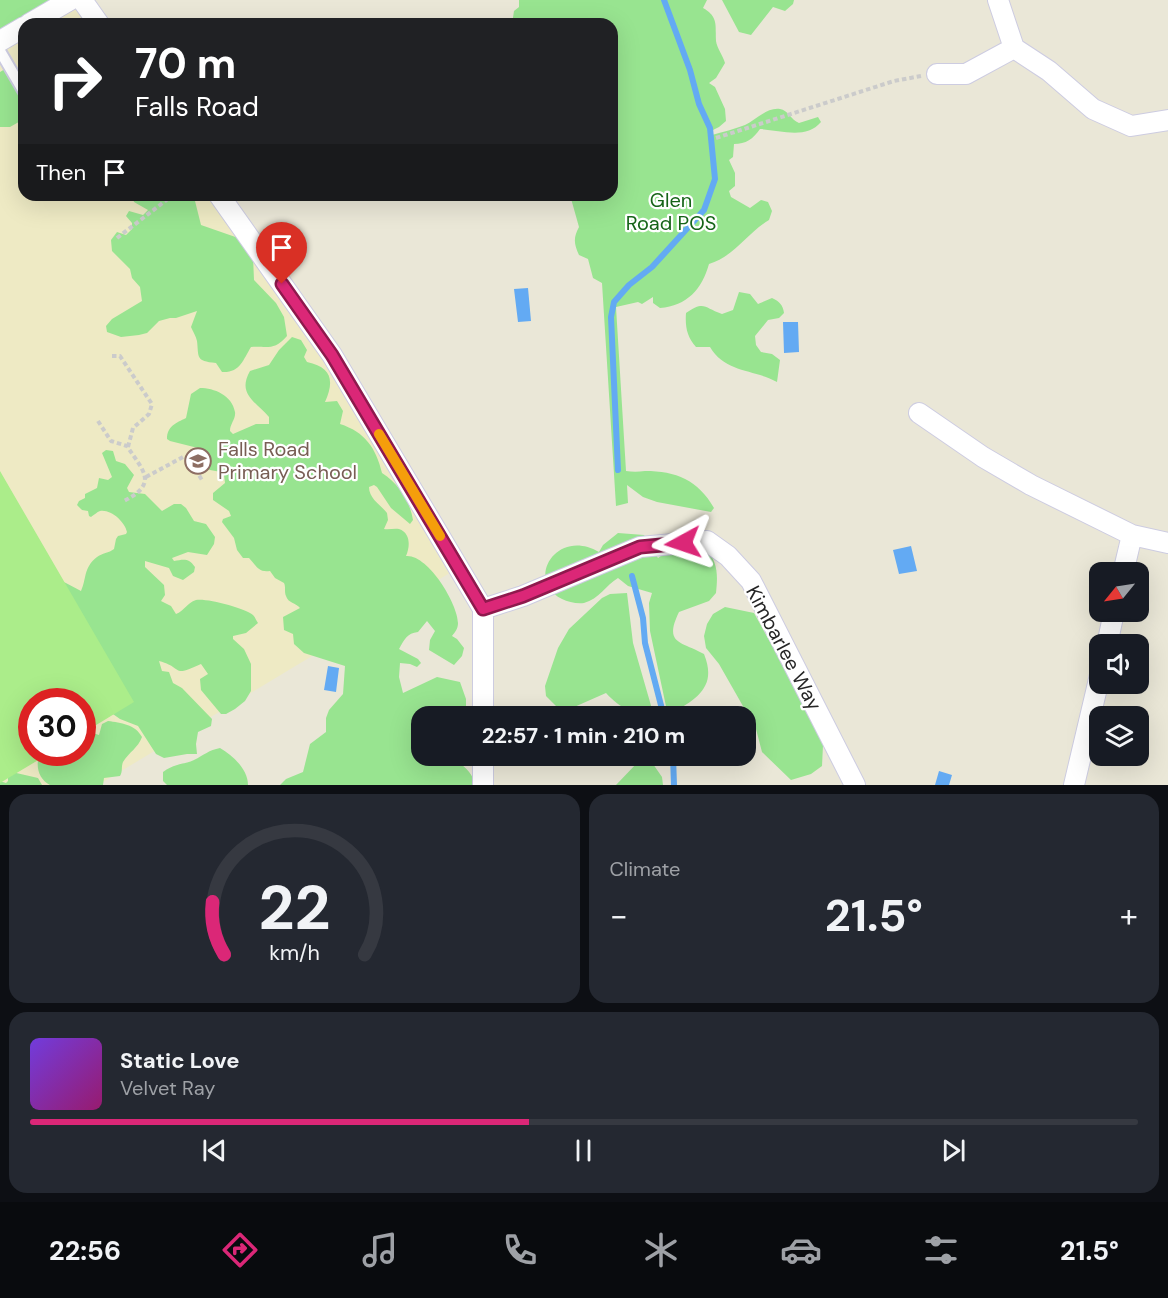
<!DOCTYPE html>
<meta charset="utf-8">
<style>
:root{--surface:#171b24;--page:#242831;--text:#f1f3f6;--muted:#9ea1a6;--line:#363941;--accent:#db2777}
body{margin:0;font-family:"DM Sans",sans-serif;background:var(--page);color:var(--text);height:100vh;display:flex;flex-direction:column;font-size:22px;white-space:nowrap}
*{box-sizing:border-box;margin:0}
p{font-size:20px;color:var(--muted)}
.icon{flex:none;width:33px;height:33px;fill:none;stroke:currentColor;stroke-width:2;stroke-linecap:round;stroke-linejoin:round}
.map{position:relative;height:785px;overflow:hidden}
.side{display:flex;flex-direction:column;gap:9px;padding:9px;background:#0d0f14;flex:1}
.side>*{flex:none}
.banner{position:absolute;left:18px;top:18px;width:600px;height:183px;border-radius:18px;box-shadow:0 6px 24px #0002;background:#202124;color:#fff;overflow:hidden}
.needle{width:39px;rotate:240deg}
.tools{position:absolute;left:1089px;top:562px;display:grid;gap:12px}
.tools a{display:grid;place-items:center;width:60px;height:60px;border-radius:12px;background:var(--surface);box-shadow:0 6px 24px #0002;font-size:30px}
.speed{position:absolute;left:18px;top:688px;display:flex;gap:12px;font-size:30px;font-weight:700;text-align:center}
.speed>*{display:grid;place-content:center;width:78px;height:78px;border-radius:50%;background:var(--surface);box-shadow:0 6px 24px #0002;line-height:1}
.speed .limit{border:9px solid #d22;background:#fff;color:#111}
.pin{position:absolute;display:grid;place-items:center;width:51px;height:51px;color:#fff;margin:-62px -26px;border-radius:50% 50% 50% 0;rotate:-45deg;box-shadow:0 0 6px #0007}
.pin .icon{rotate:45deg}
.me{position:absolute;width:66px;margin:-33px;rotate:265deg;stroke-linejoin:round;filter:drop-shadow(0 0 4px #0008)}
.turn{display:flex;align-items:center;gap:21px;height:126px;padding:0 18px;font-size:27px}
.turn .icon{width:78px;height:78px;stroke-width:2.5}
.turn b{display:block;font-size:42px;line-height:51px}
.then{display:flex;align-items:center;height:57px;padding:0 18px;background:#0003;gap:12px;font-size:22px}
.big{font-size:45px;font-weight:700;line-height:1.1}
.side .card{flex:1;display:flex;flex-direction:column;justify-content:center;gap:9px;min-width:0;padding:0 21px;border-radius:18px;background:var(--page)}
.side .dial{align-items:center;gap:0}
.dial svg{height:156px;overflow:visible;fill:none;stroke:var(--line);stroke-width:7;stroke-linecap:round;text-anchor:middle}
.dial text{fill:var(--text);stroke:none}
.song{display:flex;align-items:center;gap:18px}
.cover{width:72px;height:72px;border-radius:9px;background:linear-gradient(135deg,hsl(260 70% 55%),hsl(320 70% 35%))}
.played{height:6px;border-radius:3px;background:linear-gradient(90deg,var(--accent) 45%,var(--line) 45%)}
.keys{display:flex;justify-content:space-around;direction:ltr}
.heat{display:flex;justify-content:space-between;align-items:center;font-size:33px;direction:ltr}
.side .tiles{flex:1;display:grid;gap:9px;grid-template-columns:1fr 1fr}
.card:last-child{grid-column:span 2}
.trip{position:absolute;left:411px;top:706px;width:345px;height:60px;border-radius:18px;background:var(--surface);box-shadow:0 6px 24px #0002;font-weight:700;line-height:60px;text-align:center}
.menu{display:flex;height:96px;justify-content:space-around;align-items:center;background:#090b0e;color:var(--muted)}
.menu .icon{width:42px;height:42px}
.menu .current{color:var(--accent)}
.menu b{font-size:27px;color:var(--text)}
.map>svg:first-child{display:block}
</style>
<div class="map">
<svg width="1168" height="785" viewBox="0 0 1168 785">
<rect width="100%" height="100%" fill="#eae7d7"/>
<path fill="#eeeac4" fill-rule="evenodd" d="M70 0 99 24H29Z
M24 27V195H219L458 568 98 785H0V41ZM32 702H82V753H32Z"/>
<path fill="#98e490" d="M0 0H70L0 41Z
M519 0H707L703 8C719 17 715 26 716 41 717 48 723 56 725 63L716 78 709 83 715 87 725 109 726 121 719 127 711 131 712 135C722 132 735 129 745 125 756 120 767 107 780 109 788 110 791 120 799 123L818 117 821 122C806 140 780 130 760 129 753 139 746 144 734 144L733 157 729 160 735 173V186L729 191 731 197 750 208 761 200 768 202 772 211 769 220C747 233 735 256 709 264 702 289 687 306 660 308L653 303V297L642 304 638 302 616 307 626 471C632 472 638 472 645 471 676 471 698 480 714 508L711 512 657 502 643 497 627 485 628 503 616 506 602 283 593 278 588 259 579 255C574 244 573 238 579 227L570 195H612V24H512L514 11 519 7Z
M722 0H794L793 4 785 11 773 7 751 35 739 32Z
M24 68V119L10 127H0V72L5 69Z
M132 195H187L195 201 201 225 244 240 253 256 254 280 276 303 284 317 287 336C274 351 268 346 251 347 243 360 240 373 222 372L216 363C195 361 199 357 197 341 196 336 193 332 191 327L197 311 176 318H170L159 321 147 333 139 335 121 337 107 332 106 326 112 319 142 301 140 287 132 278 130 269 112 251 111 240 117 232 126 235 132 229V223L126 216 129 211 143 215 148 210 134 202Z
M739 292 750 294 758 304 772 298C779 301 783 305 784 313L779 318 768 320 755 336 756 345 761 352 772 354 780 360 777 382C754 369 725 373 710 347H696C687 337 685 327 686 313 705 300 704 308 722 314L733 310Z
M292 337 301 340 307 350 304 357 307 362C331 367 335 380 325 402L337 401 343 411 340 424C365 432 376 448 382 473 399 484 410 501 413 520L410 524 391 508 377 487 374 485 369 487C369 499 381 505 387 513L388 520 384 529C389 530 394 528 399 529 411 533 410 547 406 556 428 554 458 604 458 623 458 629 455 632 452 636L457 639 464 648 462 656 454 665 429 650 430 640 435 631 427 621 418 632C407 633 404 640 399 649L418 659 421 663 417 667 410 664 400 663 399 677 403 693 437 677 460 682 466 699V717H422V756H455L452 759C463 764 473 773 475 785H280L286 779 303 772 310 744 326 732V718L329 710 343 694 345 666 304 653 294 644 293 634 284 630 283 617 300 608C296 603 288 603 286 596 284 592 286 587 284 583L275 578 270 571C258 573 256 565 249 558H243L237 550 234 538 222 522 223 519 231 516 229 511 213 500V493L225 483 224 475 221 472 210 470 203 467 198 448 170 441 167 439C167 426 176 423 186 418L191 394 200 388C214 388 232 395 235 412 236 419 230 424 230 431L233 434 256 424H269V417C255 401 237 394 250 371L269 365 279 350Z
M106 450 113 451 116 461 125 464 134 475 127 488 129 492 145 494 162 511 174 504H181L186 508 194 521 206 524 215 537 214 544 207 555 188 552 172 558 174 561C184 559 189 558 195 567L194 572 183 580 173 576 169 568 145 561V567L164 585 165 595 161 601 171 606 176 614C184 611 187 603 196 600 207 598 245 608 253 615 255 617 256 620 258 623L246 633 233 636V639L244 649 251 664V691L245 701 235 709 226 714H221L201 690 200 679 208 674 201 664C170 678 185 668 159 661L162 671 169 672 173 683 182 688 212 719 211 726 198 732 196 744 197 754H187L164 758 156 754 138 726 120 719 110 712 64 582 81 591C87 578 83 568 97 557 102 553 109 553 114 549L116 539 118 536 126 534 127 532C125 522 111 509 100 511 97 512 94 515 91 517L89 516 88 511 82 510 77 505 79 501 85 498V494L97 488 99 478 108 480 112 477 102 453Z
M618 533 644 535 658 558 666 552 704 547C718 561 718 574 716 593L709 601 679 612C663 645 682 641 704 654 717 686 698 698 672 713L667 711 650 631 649 603 652 593 628 586 618 578C606 585 599 599 584 603 577 604 568 602 562 599 524 580 557 527 599 552L603 545Z
M627 593 633 643 654 716C634 715 621 709 606 693L572 708 557 707 546 696 545 686 558 648 569 629 602 598 610 594Z
M725 607 754 613 791 680 823 745 822 766 811 774 791 780 762 752 756 729 719 664 706 648 704 636 707 624 713 614Z
M108 721C121 723 135 724 142 737 138 748 129 752 123 762 121 767 123 771 120 776L104 778 103 785H50C38 779 35 765 40 753H82L83 730 99 735 102 724Z
M220 748C233 756 248 769 248 785H167L163 781V772C175 763 183 765 194 760 204 755 209 750 220 748Z
M638 762 653 764 662 777 663 785H616Z
M12 772 38 778 42 785H0V781L6 783 8 781V775Z"/>
<path fill="#abed8a" d="M0 471 134 702 83 733 82 702H32V753H50L0 783Z"/>
<path fill="#63aaf3" d="M528 288 531 321 518 322 514 289Z
M783 322H798L799 352 784 353Z
M911 546 917 571 899 574 893 550Z
M328 666 339 668 336 692 324 690Z
M939 771 952 775 949 785H935Z"/>
<g fill="none" stroke-linecap="round" stroke-linejoin="round">
<path stroke="#63aaf3" stroke-width="6" d="M618 470 611 317 614 302 629 285 652 267 704 210 715 179 710 128 699 104 690 70 664 0
M632 576 643 618 645 643 664 717
M673 756 674 785"/>
<g stroke="#cdcce1" stroke-width="14">
<path id="lane" d="M0 51 24 92"/>
</g>
<g stroke="#cdcce1" stroke-width="22">
<path id="street" d="M82 0 99 24
M998 0 1014 48 1049 71 1093 109 1131 126 1168 120
M29 24 70 0
M0 41 24 27
M937 74H966L1014 48
M219 195 332 355 483 609V717
M919 413 983 457 1031 485 1132 535
M1123 573 1132 535 1168 543
M483 609 523 596 640 547 707 541 728 556 751 581 855 785
M1107 645 1114 612
M483 785V756
M1074 785 1100 675"/>
</g>
<path stroke="#cbcbcb" stroke-width="4" stroke-dasharray="4.5 3" stroke-linecap="butt" d="M716 138 894 81 921 76
M117 238 173 195
M112 356H120L152 404 149 414 133 428 128 447
M98 421 111 441 127 446C143 471 159 483 124 501
M146 477 183 457 189 460 202 480"/>
<use href="#lane" stroke="#fff" stroke-width="10"/>
<use href="#street" stroke="#fff" stroke-width="20"/>
</g>
<g fill="none" stroke-linecap="round" stroke-linejoin="round">
<g stroke="#8e194d" stroke-width="15">
<path id="route" d="M282 284 332 355 483 609 523 596 640 547 683 543"/>
</g>
<use href="#route" stroke="#db2777" stroke-width="10"/>
<path stroke="#f59e0b" stroke-width="10" d="M379 434 440 536"/>
</g>
<defs>
<g id="school-ring" transform="scale(1.35)"><circle r="9.5" fill="#fff" stroke="#8d6e63" stroke-width="1.5"/><path d="M0-5L7-2L0 1L-7-2ZM-4 1L0 2.5L4 1V4Q0 6-4 4Z" fill="#8d6e63"/></g>
</defs>
<g fill-rule="evenodd">
<use href="#school-ring" x="198" y="461"/>
</g>
<g text-anchor="middle" dominant-baseline="central" stroke-width="4.5" stroke-linejoin="round" paint-order="stroke">
<g font-size="20" fill="#166418" stroke="#fff">
<text x="671" y="200">Glen<tspan x="671" dy="23">Road POS</tspan></text>
</g>
<g font-size="20" fill="#785e54" stroke="#fff" text-anchor="start">
<text x="218" y="449">Falls Road<tspan x="218" dy="23">Primary School</tspan></text>
</g>
<g font-size="20" fill="#262626" stroke="#fff">
<text transform="translate(784 648) rotate(62)">Kimbarlee Way</text>
</g>
</g>
</svg>
<div class="tools">
<a><svg class="needle" viewBox="-14 -14 28 28"><path d="M0-13l5 13h-10z" fill="#e53935"/><path d="M0 13l5-13h-10z" fill="#9ea1a6"/></svg></a>
<a><svg class="icon" aria-label="sound" viewBox="0 0 24 24"><path d="M4 9h4l5-4v14l-5-4H4zM17 9q2 3 0 6"/></svg></a>
<a><svg class="icon" aria-label="layers" viewBox="0 0 24 24"><path d="M12 4l9 5-9 5-9-5zM3 14l9 5 9-5"/></svg></a>
</div>
<div class="speed"><div class="limit">30</div></div>
<div class="pin" style="left:282px;top:284px;background:#d93025"><svg class="icon" aria-label="arrive" viewBox="0 0 24 24"><path d="M6 21V4h12l-3 4 3 4H6"/></svg></div>
<svg class="me" style="left:683px;top:543px" viewBox="-20 -20 40 40"><path d="M0-17L14 15 0 8-14 15z" fill="#db2777" stroke="#fff" stroke-width="4"/></svg>
<div class="trip">22:57 · 1 min · 210 m</div>
<div class="banner">
<div class="turn"><svg class="icon" aria-label="right" viewBox="0 0 24 24"><path d="M7 20v-9h11M14 6l5 5-5 5"/></svg><div><b>70 m</b>Falls Road</div></div>
<div class="then">Then<svg class="icon" aria-label="arrive" viewBox="0 0 24 24"><path d="M6 21V4h12l-3 4 3 4H6"/></svg></div>
</div>
</div>
<section class="side">
<div class="tiles">
<div class="card dial"><svg viewBox="0 0 100 80">
<path d="M14 69A42 42 0 1 1 86 69"/>
<path d="M14 69A42 42 0 0 1 8 42" stroke="#db2777"/>
<text x="50" y="56" font-size="32" font-weight="700">22</text>
<text x="50" y="72" font-size="11">km/h</text>
</svg></div>
<div class="card"><p>Climate</p>
<div class="heat"><a>−</a><b class="big">21.5°</b><a>+</a></div>
</div>
<div class="card">
<div class="song"><i class="cover"></i><div><b>Static Love</b><p>Velvet Ray</p></div></div>
<div class="played"></div>
<div class="keys"><svg class="icon" aria-label="previous" viewBox="0 0 24 24"><path d="M18 5L8 12l10 7zM5 5v14"/></svg><svg class="icon" aria-label="pause" viewBox="0 0 24 24"><path d="M8 5v14M16 5v14"/></svg><svg class="icon" aria-label="next" viewBox="0 0 24 24"><path d="M6 5l10 7-10 7zM19 5v14"/></svg></div>
</div>
</div>
</section>
<nav class="menu">
<b>22:56</b>
<svg class="icon current" aria-label="directions" viewBox="0 0 24 24"><path d="M12 3l9 9-9 9-9-9zM9 14v-3h6M13 9l2 2-2 2"/></svg>
<svg class="icon" aria-label="music" viewBox="0 0 24 24"><path d="M9 18V5l10-2v13"/><circle cx="6" cy="18" r="3"/><circle cx="16" cy="16" r="3"/></svg>
<svg class="icon" aria-label="phone" viewBox="0 0 24 24"><path d="M5 4h4l2 5-3 2q2 4 5 5l2-3 5 2v4C11 20 4 13 5 4z"/></svg>
<svg class="icon" aria-label="climate" viewBox="0 0 24 24"><path d="M12 3v18M4 7l16 10M4 17L20 7"/></svg>
<svg class="icon" aria-label="car" viewBox="0 0 24 24"><path d="M5 17H2v-5l4-1 3-4h7l3 4 3 1v5h-3M9 17h6M6 11h13"/><circle cx="7" cy="17" r="2"/><circle cx="17" cy="17" r="2"/></svg>
<svg class="icon" aria-label="filters" viewBox="0 0 24 24"><path d="M4 7h16M4 17h16"/><circle cx="9" cy="7" r="2"/><circle cx="15" cy="17" r="2"/></svg>
<b>21.5°</b>
</nav>
